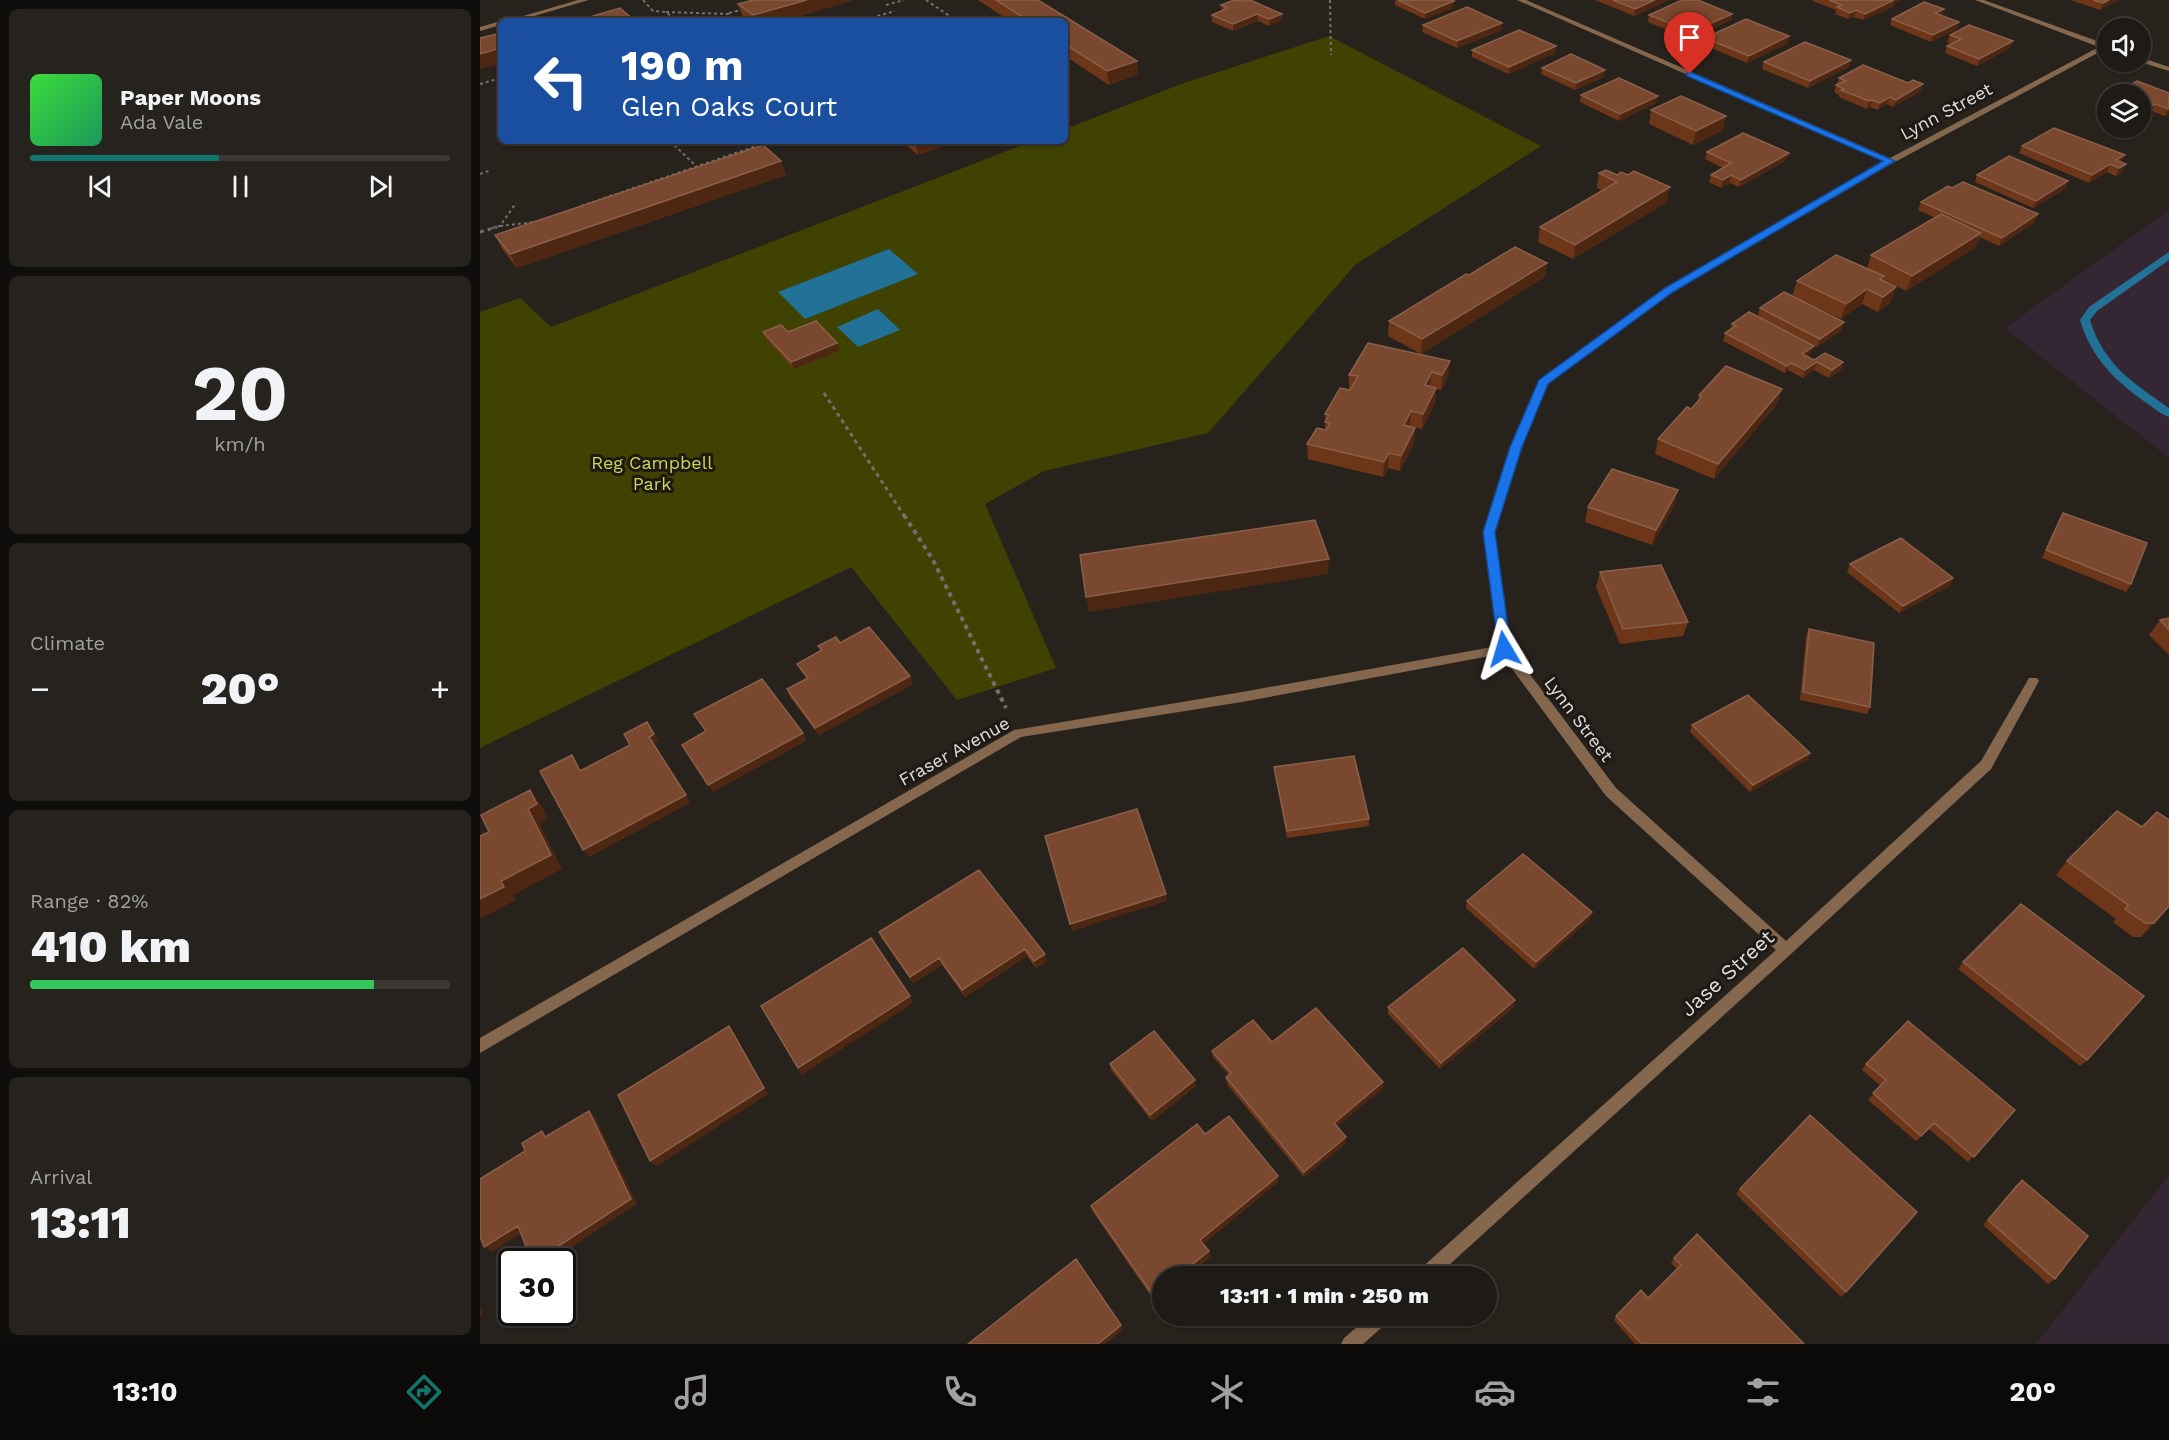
<!DOCTYPE html>
<meta charset="utf-8">
<style>
:root{--surface:#1e1a16;--page:#26231f;--text:#f1f3f6;--muted:#a1a1a1;--line:#3c3835;--accent:#0f766e}
body{margin:0;font-family:"Work Sans",sans-serif;background:var(--page);color:var(--text);height:100vh;display:flex;flex-direction:column;font-size:22px;white-space:nowrap}
*{box-sizing:border-box;margin:0}
p{font-size:20px;color:var(--muted)}
.icon{flex:none;width:33px;height:33px;fill:none;stroke:currentColor;stroke-width:2;stroke-linecap:round;stroke-linejoin:round}
.map{position:relative;flex:1;overflow:hidden}
.details{display:flex;flex-direction:column;gap:9px;padding:9px;background:#100e0c;width:480px}
.details>*{flex:none}
.hud{position:absolute;left:18px;top:18px;width:570px;height:126px;border-radius:9px;box-shadow:0 2px 4px #0004,0 0 0 2px var(--line);background:#1a4fa0;color:#fff;overflow:hidden}
.tools{position:absolute;left:1617px;top:18px;display:grid;gap:12px}
.tools a{display:grid;place-items:center;width:54px;height:54px;border-radius:50%;background:var(--surface);box-shadow:0 2px 4px #0004,0 0 0 2px var(--line);font-size:30px}
.speed{position:absolute;left:18px;top:1248px;display:flex;gap:12px;font-size:30px;font-weight:700;text-align:center}
.speed>*{display:grid;place-content:center;width:78px;height:78px;border-radius:50%;background:var(--surface);box-shadow:0 2px 4px #0004,0 0 0 2px var(--line);line-height:1}
.speed .limit{border:3px solid #111;border-radius:9px;background:#fff;color:#111}
.pin{position:absolute;display:grid;place-items:center;width:51px;height:51px;color:#fff;margin:-62px -26px;border-radius:50% 50% 50% 0;rotate:-45deg;box-shadow:0 0 6px #0007}
.pin .icon{rotate:45deg}
.me{position:absolute;width:66px;margin:-33px;rotate:353deg;stroke-linejoin:round;filter:drop-shadow(0 0 4px #0008)}
.turn{display:flex;align-items:center;gap:21px;height:126px;padding:0 24px;font-size:27px}
.turn .icon{width:78px;height:78px;stroke-width:2.5}
.turn b{display:block;font-size:42px;line-height:51px}
.big{font-size:45px;font-weight:800;line-height:1.1}
.details .widget{flex:1;display:flex;flex-direction:column;justify-content:center;gap:9px;min-width:0;padding:0 21px;border-radius:9px;background:var(--page)}
.details .dial{align-items:center;gap:0}
.dial b{font-size:78px;line-height:1}
.song{display:flex;align-items:center;gap:18px}
.cover{width:72px;height:72px;border-radius:9px;background:linear-gradient(135deg,hsl(120 70% 55%),hsl(150 70% 35%))}
.played{height:6px;border-radius:3px;background:linear-gradient(90deg,var(--accent) 45%,var(--line) 45%)}
.keys{display:flex;justify-content:space-around;direction:ltr}
.heat{display:flex;justify-content:space-between;align-items:center;font-size:33px;direction:ltr}
.charge{height:9px;border-radius:4px;background:linear-gradient(90deg,#34c759 82%,var(--line) 0)}
.trip{position:absolute;left:672px;top:1266px;width:345px;height:60px;border-radius:30px;background:var(--surface);box-shadow:0 2px 4px #0004,0 0 0 2px var(--line);font-weight:800;line-height:60px;text-align:center}
.tabs{display:flex;height:96px;justify-content:space-around;align-items:center;background:#0c0a09;color:var(--muted)}
.tabs .icon{width:42px;height:42px}
.tabs .active{color:var(--accent)}
.tabs b{font-size:27px;color:var(--text)}
main{display:flex;flex:1;min-height:0}
.map>svg:first-child{display:block}
</style>
<main>
<section class="details">
<div class="widget">
<div class="song"><i class="cover"></i><div><b>Paper Moons</b><p>Ada Vale</p></div></div>
<div class="played"></div>
<div class="keys"><svg class="icon" aria-label="previous" viewBox="0 0 24 24"><path d="M18 5L8 12l10 7zM5 5v14"/></svg><svg class="icon" aria-label="pause" viewBox="0 0 24 24"><path d="M8 5v14M16 5v14"/></svg><svg class="icon" aria-label="next" viewBox="0 0 24 24"><path d="M6 5l10 7-10 7zM19 5v14"/></svg></div>
</div>
<div class="widget dial"><b>20</b><p>km/h</p></div>
<div class="widget"><p>Climate</p>
<div class="heat"><a>−</a><b class="big">20°</b><a>+</a></div>
</div>
<div class="widget"><p>Range · 82%</p><b class="big">410 km</b><div class="charge"></div></div>
<div class="widget"><p>Arrival</p><b class="big">13:11</b></div>
</section>
<div class="map">
<svg width="1689" height="1344" viewBox="0 0 1689 1344">
<rect width="100%" height="100%" fill="#28221d"/>
<path fill="#342632" d="M1689 210V458L1525 328Z
M1689 1175V1344H1556Z"/>
<path fill="#3f4201" d="M849 36 1061 146 875 265 728 433 564 471 505 504 576 668 477 700 371 567 0 748V312L40 298 71 327 553 141H585V129L701 84Z"/>
<path fill="#227196" d="M409 249 438 274 325 319 298 292Z
M398 309 420 330 378 347 357 327Z"/>
<g fill="none" stroke-linecap="round" stroke-linejoin="round">
<path fill="#227196" fill-rule="evenodd" d="M1689 252V260L1617 311 1610 320C1624 365 1652 382 1689 408V417C1680 414 1673 407 1665 402 1634 380 1611 357 1600 320L1609 307Z"/>
<path stroke="#756f6b" stroke-width="2" stroke-dasharray="3 3" stroke-linecap="butt" d="M163 0 173 11 186 12 197 21
M446 0 477 21
M850 0 851 55
M406 5 424 0
M186 12 249 14 256 21
M249 13 265 9
M380 21 415 11
M0 84 21 78
M190 141 217 167
M0 174 11 170
M101 206 291 141
M20 226 55 222
M12 228 20 226 36 203"/>
<path stroke="#756f6b" stroke-width="3" stroke-dasharray="4 4" stroke-linecap="butt" d="M0 232 17 227
M344 393 425 517"/>
<path stroke="#756f6b" stroke-width="4" stroke-dasharray="4.5 4.5" stroke-linecap="butt" d="M424 515 453 560 526 708"/>
<path fill="#84674d" fill-rule="evenodd" d="M98 0H109L37 21H26Z
M1037 0H1046L1410 158 1619 47 1495 0H1504L1628 45V50L1625 49 1413 163 1192 292 1067 384 1041 447 1014 532 1030 648 1136 788 1306 941 1501 761 1549 678H1557L1559 681 1511 769 1311 954 957 1276H937L939 1270 1296 950 1126 796 1021 654 762 702 541 737 0 1053V1038L534 730 762 692 1018 646 1004 532 1031 447 1060 380 1186 288 1404 161Z
M21 21V25L0 31V27Z
M1660 57 1689 67V71L1660 62Z
M890 1316H911L908 1322 883 1344H861L864 1338Z"/>
</g>
<path fill="#6e3619" d="M498 0H558L657 61 658 74 629 85 585 56V21H530Z
M915 0H971L973 8 945 19 915 5Z
M1115 0H1189L1154 16Z
M1333 0H1421L1414 3 1413 7 1383 20 1374 17 1368 19 1355 14 1356 10 1333 1Z
M1591 0H1638L1620 10Z
M258 4 304 21H267L263 17Z
M741 5 802 20 789 26 778 21 753 31 732 22V15L742 11Z
M1252 14 1251 20 1210 39 1168 22 1169 15Z
M1412 19 1479 22 1477 29 1451 42 1410 25Z
M943 25 1022 30 977 48 942 32Z
M1470 35 1533 41 1530 48 1497 66 1465 53 1467 46 1472 44 1467 42Z
M1225 38 1308 43 1267 63 1224 45Z
M1076 46 1075 53 1028 74 992 57V50Z
M1371 60 1369 67 1328 88 1282 69 1284 62Z
M1062 68 1124 77 1095 90 1061 74Z
M1359 78 1441 91 1413 107 1407 104 1398 110 1390 107 1387 109 1359 97V95L1354 92Z
M1689 93V114L1685 116 1671 111 1660 117V94Z
M1101 95 1176 103 1139 121 1100 102Z
M1628 99V111L1620 108 1623 101Z
M1171 110 1243 130 1213 145 1169 124Z
M421 141H477L438 155Z
M1542 146 1645 155 1641 162 1643 172 1636 176 1627 172 1609 183 1539 153Z
M1227 152 1306 160 1259 187 1250 183 1241 188 1229 182 1231 175 1243 168 1225 159Z
M301 161 306 175 37 268 23 250 15 235Z
M1119 173 1148 175 1187 202 1093 259 1058 242 1060 227 1122 190 1117 188Z
M1497 175 1585 189 1553 208 1495 182Z
M1441 202 1555 222 1519 246 1500 237 1495 248 1426 291 1403 279 1402 281 1411 302 1398 312 1382 304 1361 319 1312 296 1317 281 1387 269 1391 255 1456 218 1438 210Z
M1067 263 1065 277 941 354 908 336 909 321 989 275Z
M1280 308 1362 330 1337 347 1278 316Z
M1252 324 1334 346 1331 353 1327 356 1334 360 1363 362 1361 370 1349 378 1334 370 1323 378 1308 370 1305 373 1243 341 1245 333 1250 330Z
M283 332 359 351 314 369 286 339Z
M888 343 968 376 961 390 956 389 955 403 942 429 930 426 935 428 934 443 920 471 908 468 903 477 828 459 827 444 845 430V414L869 390V375Z
M1219 395 1297 404 1234 479 1175 454 1178 439 1211 409 1217 402Z
M1194 506 1172 545 1105 522 1108 507Z
M1583 513 1651 584 1646 592 1562 558Z
M1370 564 1473 578 1470 586 1419 613 1367 572Z
M1120 572 1208 622 1203 636 1140 644 1116 587Z
M1689 618V655L1669 635 1680 620Z
M1329 629 1390 707 1387 714 1320 700 1326 637Z
M360 643 430 676 433 684 339 735 310 697 307 689 327 679 321 671 317 664 341 651 338 646Z
M1212 725 1330 753 1327 760 1270 792 1210 732Z
M794 767 889 819V826L807 838 795 775Z
M1587 861 1689 906 1661 937H1653L1633 922 1636 919 1576 875Z
M499 870 567 961 556 968 547 956 485 997 462 965 433 983 402 939 399 932Z
M987 901 1110 919 1054 969 986 908Z
M1483 962 1607 1060 1600 1066 1478 969Z
M908 1007H1034L960 1069 908 1014Z
M792 1042 903 1088 857 1126 866 1137V1143L824 1177 747 1084 746 1077 749 1075 733 1057 732 1051Z
M630 1064 716 1086 672 1121 631 1070Z
M1386 1064 1535 1110 1488 1162 1449 1129 1436 1141 1388 1100 1401 1086 1382 1070Z
M725 1134 798 1182 723 1244 729 1251 730 1257 706 1276H682L675 1302 613 1212 611 1206Z
M1542 1180 1575 1279 1568 1284 1503 1225 1536 1185Z
M1260 1189 1366 1292 1361 1297 1256 1194Z
M1194 1258 1324 1344H1155L1134 1320 1136 1316 1168 1298 1197 1269 1191 1263Z"/>
<path fill="#4d2712" d="M327 0H375L304 21H275L273 15Z
M1175 0H1189L1154 16 1155 9Z
M1411 0H1421L1414 3 1413 7 1383 20 1385 14Z
M1629 0H1638L1620 10 1623 3Z
M974 1 973 8 945 19V13Z
M1464 9 1462 16 1455 13Z
M1376 10 1374 17 1368 19 1370 13Z
M777 14 778 21 753 31V24Z
M802 14V20L789 26V19Z
M1252 14 1251 20 1210 39 1211 32Z
M1479 22 1477 29 1451 42 1453 35Z
M1022 23V30L977 48V41Z
M1309 36 1308 43 1267 63 1269 56Z
M1533 41 1530 48 1497 66 1499 59Z
M1076 46 1075 53 1028 74 1029 67Z
M21 48V64L0 69V54Z
M1371 60 1369 67 1328 88 1330 81Z
M657 61 658 74 629 85 627 71Z
M1125 70 1124 77 1095 90 1096 83Z
M1443 84 1441 91 1413 107 1416 100Z
M1178 96 1176 103 1139 121 1140 114Z
M1410 97 1407 104 1398 110 1400 103Z
M1392 100 1390 107 1387 109 1389 101Z
M1675 104 1671 111 1660 117V112Z
M1688 109H1689V114L1685 116Z
M1246 116 1243 130 1213 145 1216 131Z
M223 141H240L225 146Z
M435 141H477L438 155Z
M1309 153 1306 160 1259 187 1261 180Z
M1645 155 1641 162 1636 160Z
M301 161 306 175 37 268 30 254Z
M1630 164 1627 172 1609 183 1612 175Z
M1646 164 1643 172 1636 176 1639 168Z
M1251 175 1250 183 1241 188 1243 180Z
M1588 181 1585 189 1553 208 1556 201Z
M1190 187 1187 202 1093 259 1095 245Z
M1558 214 1555 222 1519 246 1522 238Z
M1501 233 1495 248 1426 291 1432 276Z
M1067 263 1065 277 941 354 942 339Z
M1416 287 1411 302 1398 312 1403 297Z
M1387 289 1382 304 1361 319 1366 304Z
M1364 322 1362 330 1337 347 1340 339Z
M357 343 359 351 314 369 311 362Z
M1334 346 1331 353 1319 362 1322 354Z
M970 361 968 376 961 390 962 375Z
M1337 362 1334 370 1323 378 1325 370Z
M1363 362 1361 370 1349 378 1352 370Z
M1311 363 1308 370 1305 373 1307 366Z
M952 372 950 387 945 385Z
M956 388 955 403 942 429 943 414Z
M1302 389 1297 404 1234 479 1238 464Z
M931 411 930 426 924 425Z
M935 428 934 443 920 471 921 456Z
M909 453 908 468 903 477 904 462Z
M1198 490 1194 506 1172 545 1176 530Z
M849 559 848 574 609 612 606 597Z
M1473 578 1470 586 1419 613 1423 606Z
M430 676 433 684 339 735 335 728Z
M167 722 179 742 174 744 169 737Z
M323 733 326 741 233 792 228 785Z
M1330 753 1327 760 1270 792 1273 785Z
M50 790 61 805 68 818 59 823 82 869 33 895 36 900 0 919V899L21 881 48 809Z
M206 795 210 803 109 857 103 850Z
M686 894 687 901 592 931 590 924Z
M1112 912 1110 919 1054 969 1056 962Z
M545 949 547 956 485 997 482 990Z
M565 954 567 961 556 968 554 961Z
M459 958 462 965 433 983 430 977Z
M430 996 433 1003 322 1075 318 1068Z
M1035 1000 1034 1007 960 1069 961 1063Z
M249 1026 254 1033 288 1094 176 1167 170 1161Z
M715 1080 716 1086 672 1121 670 1115Z
M903 1082V1088L854 1129V1123Z
M109 1111 115 1117 157 1204 69 1262H54Z
M866 1137V1143L824 1177V1172Z
M798 1176V1182L721 1245 720 1240Z
M38 1226 45 1231 12 1252 4 1247Z
M729 1251 730 1257 706 1276H698Z
M682 1290V1296L675 1302 674 1297Z
M0 1306 3 1314 0 1316Z
M641 1325 643 1330 625 1344H618Z"/>
<path fill="#7a482e" stroke="#8a5f49" stroke-width="1.5" d="M273 0H327L273 15 258 4Z
M516 0H558L657 61 627 71 585 44V21H549Z
M754 0 763 1 770 0 802 14 789 19 777 14 753 24 732 15 748 8 741 5Z
M918 0H971L974 1 945 13Z
M1133 0H1175L1155 9Z
M1202 0H1218L1252 14 1211 32 1169 15Z
M1349 0H1414L1385 14 1376 10 1370 13 1357 7 1362 5Z
M1613 0H1629L1623 3Z
M1444 2 1464 9 1455 13 1479 22 1453 35 1412 19Z
M987 7 1022 23 977 41 943 25Z
M140 8 155 21H110L106 18Z
M1266 19 1309 36 1269 56 1225 38Z
M1489 25 1533 41 1499 59 1467 46 1481 39 1470 35Z
M1039 30 1076 46 1029 67 992 50Z
M16 34 21 39V48L0 54V38Z
M1325 42 1371 60 1330 81 1284 62Z
M1091 54 1125 70 1096 83 1062 68Z
M1383 65 1428 83 1433 80 1443 84 1416 100 1410 97 1400 103 1392 100 1389 101 1361 90 1364 89 1356 85 1366 81 1359 78Z
M1139 78 1178 96 1140 114 1101 95Z
M1657 81 1689 93V109L1675 104 1660 112V94H1635Z
M1201 96 1246 116 1216 131 1171 110Z
M1574 128 1645 155 1636 160 1646 164 1639 168 1630 164 1612 175 1542 146Z
M1263 133 1309 153 1261 180 1251 175 1243 180 1231 175 1251 163 1227 152Z
M283 145 301 161 30 254 15 235Z
M1529 156 1588 181 1556 201 1497 175Z
M1126 170 1137 175 1141 172 1148 175 1154 171 1190 187 1095 245 1060 227 1137 182 1119 173Z
M1483 182 1558 214 1522 238 1441 202 1468 186 1472 188Z
M1461 214 1501 233 1432 276 1391 255Z
M1035 247 1067 263 942 339 909 321 986 274 989 275Z
M1356 255 1404 276 1400 279 1416 287 1403 297 1387 289 1366 304 1317 281Z
M1304 292 1364 322 1340 339 1280 308Z
M1269 312 1334 346 1322 354 1334 360 1345 353 1363 362 1352 370 1337 362 1325 370 1311 363 1307 366 1245 333 1256 326 1252 324Z
M336 321 357 343 311 362 283 332 301 325 308 332Z
M888 343 970 361 962 375 952 372 945 385 956 388 943 414 931 411 924 425 935 428 921 456 909 453 904 462 827 444 837 428 846 430 850 423 845 422 849 415 845 414 860 388 870 390 878 376 869 375Z
M1246 366 1302 389 1238 464 1178 439 1207 407 1211 409 1222 397 1219 395Z
M1132 469 1198 490 1176 530 1108 507Z
M1583 513 1667 543 1651 584 1566 550Z
M835 520 849 559 606 597 600 555Z
M1421 538 1473 578 1423 606 1370 564Z
M1181 565 1208 622 1143 629 1120 572Z
M1689 618V630L1680 620Z
M389 627 430 676 335 728 307 689 328 678 317 664 342 650 338 646 356 637 360 643Z
M1329 629 1394 643 1390 707 1323 692Z
M282 679 323 733 228 785 202 745 226 731 214 714Z
M1268 695 1330 753 1273 785 1212 725Z
M167 722 174 734 169 737 206 795 103 850 60 771 92 755 100 771 150 745 144 734Z
M874 756 889 819 807 831 794 767Z
M50 790 57 804 48 809 71 855 21 881 24 887 0 899V836L9 832 1 815Z
M657 809 686 894 590 924 565 836Z
M1637 811 1662 827 1677 812 1689 820V906L1674 923H1665L1645 909 1648 905 1587 861Z
M1043 854 1112 912 1056 962 987 901Z
M499 870 565 954 554 961 545 949 482 990 459 958 430 977 399 932Z
M1541 904 1664 996 1607 1060 1483 962Z
M391 938 430 996 318 1068 281 1006Z
M983 948 1035 1000 961 1063 908 1007Z
M836 1008 903 1082 854 1123 866 1137 824 1172 746 1077 751 1073 732 1051 773 1020 792 1042Z
M1428 1021 1535 1110 1494 1157 1454 1123 1441 1136 1393 1093 1406 1080 1386 1064Z
M249 1026 284 1088 170 1161 138 1095Z
M674 1031 715 1080 670 1115 630 1064Z
M109 1111 151 1199 54 1262H52L38 1226 4 1247 0 1236V1179L45 1151 42 1143 62 1131 65 1137Z
M1330 1115 1437 1212 1366 1292 1260 1189Z
M749 1116 798 1176 720 1240 729 1251 698 1276H682V1290L674 1297 611 1206 717 1124 725 1134Z
M1542 1180 1608 1236 1575 1279 1508 1220Z
M1217 1234 1324 1344H1162L1136 1316 1161 1290 1168 1298 1201 1265 1194 1258Z
M596 1259 641 1325 618 1344H488Z"/>
<path fill="#1a73e8" stroke="#114b97" stroke-width="1.5" d="M1210 72 1415 161 1193 292 1068 384 1042 447 1015 532 1031 649 1024 654 1019 653 1003 532 1030 447 1059 380 1185 288 1403 161 1207 76 1206 74Z"/>
<g text-anchor="middle" dominant-baseline="central" stroke-width="6" stroke-linejoin="round" paint-order="stroke">
<g font-size="18" fill="#e0dcd9" stroke="#1e1914">
<text transform="translate(1466 111) rotate(-28)">Lynn Street</text>
<text transform="translate(1099 719) rotate(53)">Lynn Street</text>
<text transform="translate(474 751) rotate(-29)">Fraser Avenue</text>
</g>
<g font-size="18" fill="#cdd659" stroke="#1e1914">
<text x="172" y="462">Reg Campbell<tspan x="172" dy="21">Park</tspan></text>
</g>
<g font-size="21" fill="#e0dcd9" stroke="#1e1914">
<text transform="translate(1247 973) rotate(-42)">Jase Street</text>
</g>
</g>
</svg>
<div class="tools">
<a><svg class="icon" aria-label="sound" viewBox="0 0 24 24"><path d="M4 9h4l5-4v14l-5-4H4zM17 9q2 3 0 6"/></svg></a>
<a><svg class="icon" aria-label="layers" viewBox="0 0 24 24"><path d="M12 4l9 5-9 5-9-5zM3 14l9 5 9-5"/></svg></a>
</div>
<div class="speed"><div class="limit">30</div></div>
<div class="pin" style="left:1210px;top:74px;background:#d93025"><svg class="icon" aria-label="arrive" viewBox="0 0 24 24"><path d="M6 21V4h12l-3 4 3 4H6"/></svg></div>
<svg class="me" style="left:1024px;top:649px" viewBox="-20 -20 40 40"><path d="M0-17L14 15 0 8-14 15z" fill="#1a73e8" stroke="#fff" stroke-width="4"/></svg>
<div class="trip">13:11 · 1 min · 250 m</div>
<div class="hud">
<div class="turn"><svg class="icon" aria-label="left" viewBox="0 0 24 24"><path d="M17 20v-9H6M10 6l-5 5 5 5"/></svg><div><b>190 m</b>Glen Oaks Court</div></div>
</div>
</div>
</main>
<nav class="tabs">
<b>13:10</b>
<svg class="icon active" aria-label="directions" viewBox="0 0 24 24"><path d="M12 3l9 9-9 9-9-9zM9 14v-3h6M13 9l2 2-2 2"/></svg>
<svg class="icon" aria-label="music" viewBox="0 0 24 24"><path d="M9 18V5l10-2v13"/><circle cx="6" cy="18" r="3"/><circle cx="16" cy="16" r="3"/></svg>
<svg class="icon" aria-label="phone" viewBox="0 0 24 24"><path d="M5 4h4l2 5-3 2q2 4 5 5l2-3 5 2v4C11 20 4 13 5 4z"/></svg>
<svg class="icon" aria-label="climate" viewBox="0 0 24 24"><path d="M12 3v18M4 7l16 10M4 17L20 7"/></svg>
<svg class="icon" aria-label="car" viewBox="0 0 24 24"><path d="M5 17H2v-5l4-1 3-4h7l3 4 3 1v5h-3M9 17h6M6 11h13"/><circle cx="7" cy="17" r="2"/><circle cx="17" cy="17" r="2"/></svg>
<svg class="icon" aria-label="filters" viewBox="0 0 24 24"><path d="M4 7h16M4 17h16"/><circle cx="9" cy="7" r="2"/><circle cx="15" cy="17" r="2"/></svg>
<b>20°</b>
</nav>
